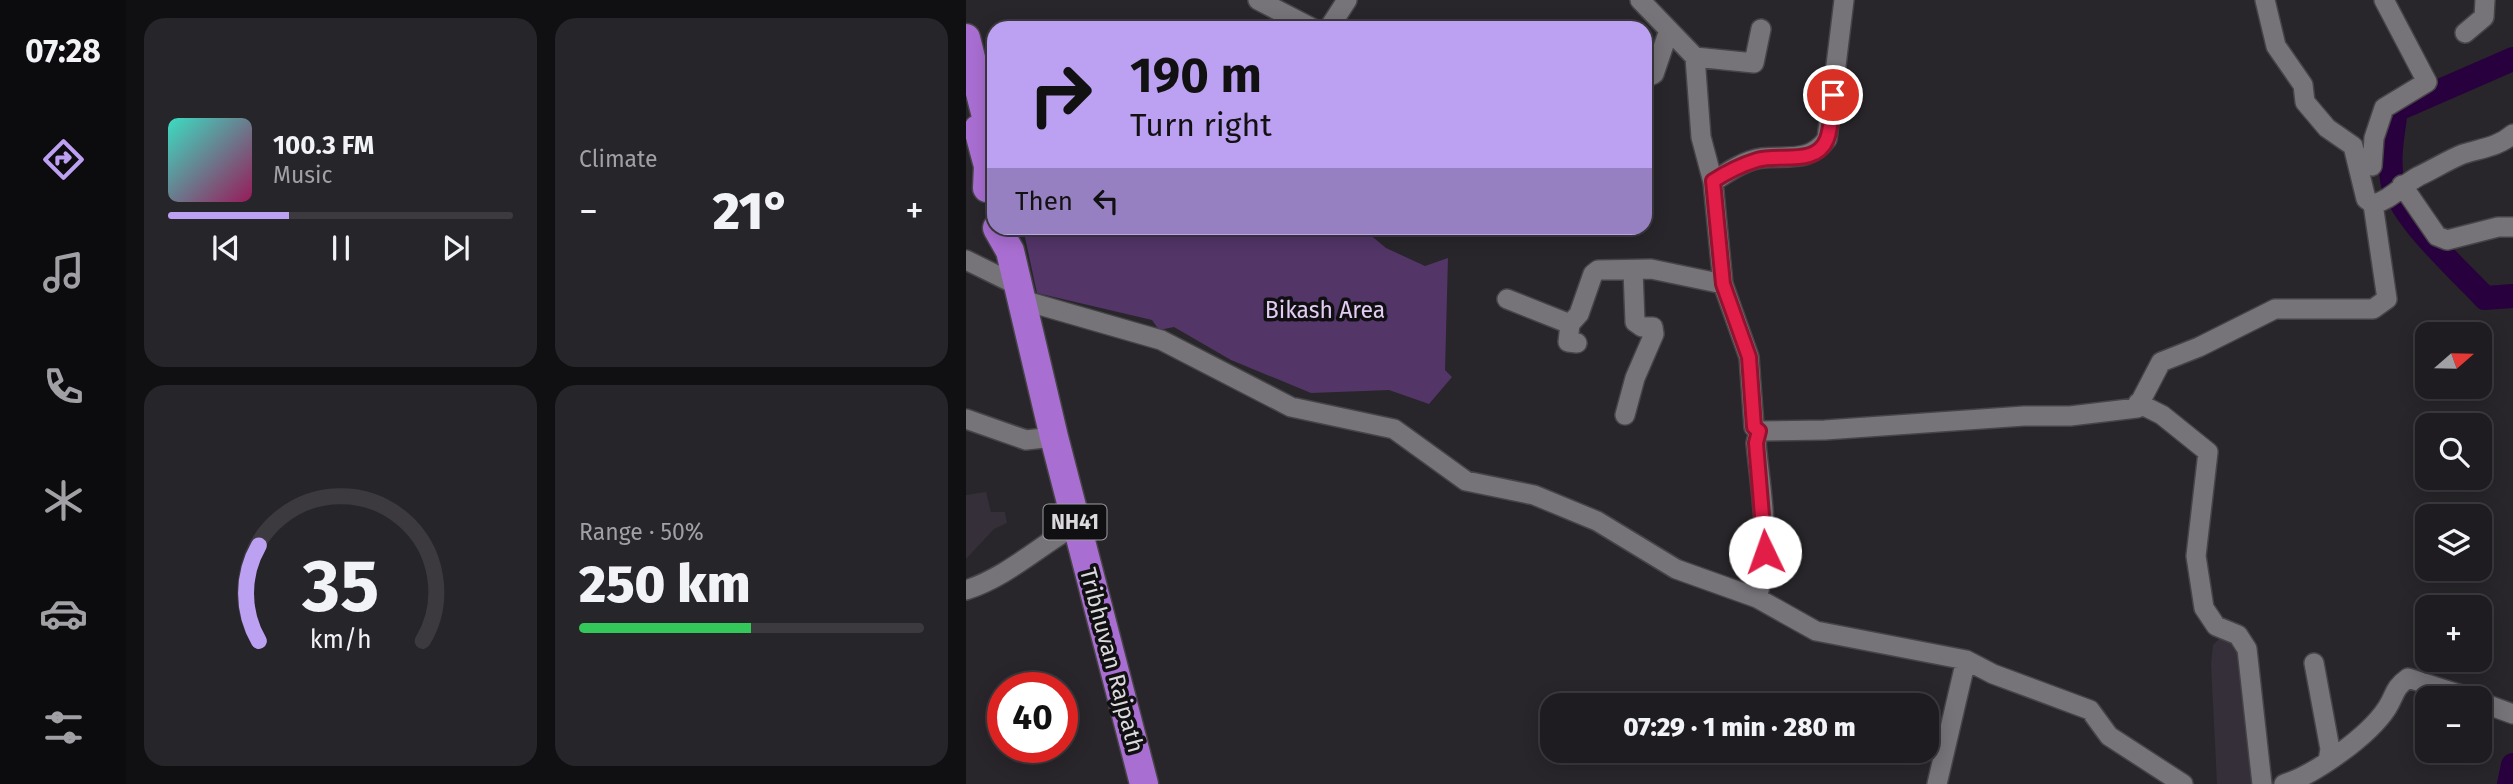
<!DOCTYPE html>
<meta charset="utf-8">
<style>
:root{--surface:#1e1c20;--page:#262529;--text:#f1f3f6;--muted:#a1a1a5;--line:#3c3a3e;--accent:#bca0f2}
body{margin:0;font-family:"Fira Sans",sans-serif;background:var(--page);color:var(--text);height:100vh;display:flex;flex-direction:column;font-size:26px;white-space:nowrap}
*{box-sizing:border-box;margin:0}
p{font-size:23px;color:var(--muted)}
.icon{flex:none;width:38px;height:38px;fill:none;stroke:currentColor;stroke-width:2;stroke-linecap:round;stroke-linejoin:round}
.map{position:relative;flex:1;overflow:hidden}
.drawer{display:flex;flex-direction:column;gap:18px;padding:18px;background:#100f12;width:840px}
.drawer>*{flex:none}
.top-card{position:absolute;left:21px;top:21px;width:665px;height:214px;border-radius:21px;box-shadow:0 4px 18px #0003,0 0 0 2px var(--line);background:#bca0f2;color:#111;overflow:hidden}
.needle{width:46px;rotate:70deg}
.fabs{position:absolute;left:1449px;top:322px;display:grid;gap:14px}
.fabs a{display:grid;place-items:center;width:77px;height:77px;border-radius:14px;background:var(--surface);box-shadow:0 4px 18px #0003,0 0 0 2px var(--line);font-size:35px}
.speed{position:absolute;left:21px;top:672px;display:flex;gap:14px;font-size:35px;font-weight:700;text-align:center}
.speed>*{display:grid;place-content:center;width:91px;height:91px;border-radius:50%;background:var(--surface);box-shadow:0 4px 18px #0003,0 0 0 2px var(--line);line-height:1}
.speed .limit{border:10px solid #d22;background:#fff;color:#111}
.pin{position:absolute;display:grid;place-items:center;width:60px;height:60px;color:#fff;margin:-30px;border:4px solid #fff;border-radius:50%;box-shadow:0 2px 7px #0007}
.me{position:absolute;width:77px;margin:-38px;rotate:357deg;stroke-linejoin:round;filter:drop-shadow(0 0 5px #0008)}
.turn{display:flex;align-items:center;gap:24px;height:147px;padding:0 28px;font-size:32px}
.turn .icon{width:91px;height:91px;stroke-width:2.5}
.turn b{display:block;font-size:49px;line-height:60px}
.then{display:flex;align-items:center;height:66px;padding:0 28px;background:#0003;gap:14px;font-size:26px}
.big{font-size:52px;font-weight:800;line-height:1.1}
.drawer .tile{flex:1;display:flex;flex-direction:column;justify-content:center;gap:10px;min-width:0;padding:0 24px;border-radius:21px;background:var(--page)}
.drawer .dial{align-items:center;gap:0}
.dial svg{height:182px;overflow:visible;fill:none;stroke:var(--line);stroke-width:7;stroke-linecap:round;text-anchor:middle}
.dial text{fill:var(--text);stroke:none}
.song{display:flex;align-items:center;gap:21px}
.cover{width:84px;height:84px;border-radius:10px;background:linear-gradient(135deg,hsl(170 70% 55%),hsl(330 70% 35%))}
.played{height:7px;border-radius:4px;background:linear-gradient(90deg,var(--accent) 35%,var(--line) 35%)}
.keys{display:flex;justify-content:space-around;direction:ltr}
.heat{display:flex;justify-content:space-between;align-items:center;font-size:38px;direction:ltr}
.charge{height:10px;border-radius:5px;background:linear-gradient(90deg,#34c759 50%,var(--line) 0)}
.drawer .tiles{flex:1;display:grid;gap:18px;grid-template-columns:repeat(2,1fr)}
.trip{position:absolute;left:574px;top:693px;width:399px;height:70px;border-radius:21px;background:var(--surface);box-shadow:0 4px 18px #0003,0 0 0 2px var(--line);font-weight:800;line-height:70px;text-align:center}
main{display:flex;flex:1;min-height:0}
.tab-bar{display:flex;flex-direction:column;width:126px;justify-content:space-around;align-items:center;background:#0c0b0d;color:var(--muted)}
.tab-bar .icon{width:49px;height:49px}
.tab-bar .on{color:var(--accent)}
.tab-bar b{font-size:32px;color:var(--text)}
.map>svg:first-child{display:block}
</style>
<main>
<nav class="tab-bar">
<b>07:28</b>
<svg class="icon on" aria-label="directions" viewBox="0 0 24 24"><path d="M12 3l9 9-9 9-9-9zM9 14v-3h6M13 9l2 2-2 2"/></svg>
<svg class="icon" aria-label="music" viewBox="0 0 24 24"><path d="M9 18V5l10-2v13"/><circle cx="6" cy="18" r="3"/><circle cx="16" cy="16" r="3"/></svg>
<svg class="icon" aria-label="phone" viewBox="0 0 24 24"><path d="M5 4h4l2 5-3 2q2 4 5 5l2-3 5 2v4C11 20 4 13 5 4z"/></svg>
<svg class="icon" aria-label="climate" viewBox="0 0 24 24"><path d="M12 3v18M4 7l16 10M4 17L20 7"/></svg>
<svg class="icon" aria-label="car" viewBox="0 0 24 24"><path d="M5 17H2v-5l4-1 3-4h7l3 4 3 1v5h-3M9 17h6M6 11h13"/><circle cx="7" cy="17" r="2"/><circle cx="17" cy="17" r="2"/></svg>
<svg class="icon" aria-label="filters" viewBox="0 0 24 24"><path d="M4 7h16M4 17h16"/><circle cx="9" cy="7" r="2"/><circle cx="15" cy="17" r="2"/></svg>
</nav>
<section class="drawer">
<div class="tiles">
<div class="tile">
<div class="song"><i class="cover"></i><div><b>100.3 FM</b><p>Music</p></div></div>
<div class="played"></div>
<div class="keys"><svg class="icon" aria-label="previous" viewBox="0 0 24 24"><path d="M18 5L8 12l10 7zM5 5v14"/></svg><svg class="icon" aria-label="pause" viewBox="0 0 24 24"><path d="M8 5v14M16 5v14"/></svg><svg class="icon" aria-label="next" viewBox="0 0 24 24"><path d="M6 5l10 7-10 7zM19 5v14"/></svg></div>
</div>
<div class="tile"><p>Climate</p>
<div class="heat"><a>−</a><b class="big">21°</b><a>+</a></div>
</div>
<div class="tile dial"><svg viewBox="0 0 100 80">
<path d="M14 69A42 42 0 1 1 86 69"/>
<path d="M14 69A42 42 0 0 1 14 27" stroke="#bca0f2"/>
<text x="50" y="56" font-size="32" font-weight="700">35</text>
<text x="50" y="72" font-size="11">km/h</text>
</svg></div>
<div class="tile"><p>Range · 50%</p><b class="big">250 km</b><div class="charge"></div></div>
</div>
</section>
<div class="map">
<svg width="1547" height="784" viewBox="0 0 1547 784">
<rect width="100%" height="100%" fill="#28262a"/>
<path fill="#342f38" d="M20 492 25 512H39L41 523 28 529 0 559V495Z
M1253 639H1271L1292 784H1251L1245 664 1247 645Z"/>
<path fill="#533568" d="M57 228H396L420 248 459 266 482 258 479 370 486 377 463 404 423 390 345 393 265 360 208 327 193 330 186 320 71 293Z"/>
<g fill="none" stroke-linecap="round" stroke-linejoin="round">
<path stroke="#28003e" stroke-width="24" d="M1547 59 1430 110C1427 133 1422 157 1426 180 1431 215 1495 272 1519 298L1547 296
M1543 784 1547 765"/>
<g stroke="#464447" stroke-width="22">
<path id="minor" d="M292 0 346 28
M674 0 729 57 735 137 747 182 757 284 783 357 788 427 793 431
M1299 0 1310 46 1337 85 1339 102 1361 128 1387 146 1400 199 1407 204
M363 28 381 0
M1499 33 1518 17 1519 0
M729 57 788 63 795 29
M679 78 688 74 703 30
M1389 152 1390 156 1406 166 1408 138 1418 108 1461 82 1418 0
M747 182C761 172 779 160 796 158 822 155 843 163 861 139L878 0
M1436 185 1471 236 1481 240 1532 227H1547
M0 260 53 286
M541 299 604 324 613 314 627 274 632 270 685 269 757 284
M56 300 195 340 325 407 428 429 500 481 568 495 631 521 710 569 791 598 850 631 1000 660 1027 674 1124 710 1143 736 1217 784
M604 324 602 342 611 343
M1172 403 1196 415 1242 452 1230 556 1238 608 1250 626 1272 635 1281 649 1296 784
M659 415 669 378 688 334 687 327H676L669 322 667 270
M0 419 60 440 88 437
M0 590C41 577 73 546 110 525
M791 598C806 548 795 495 790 443L793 431 859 430 1058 416H1104L1171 408 1195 362 1233 347 1309 309H1407L1421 299 1407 204C1425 200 1436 185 1453 176 1468 169 1482 160 1497 154 1516 148 1532 147 1547 134
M1348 663 1364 749 1362 761
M1514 702 1547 714
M971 784 1000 660
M1318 784C1348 775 1403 736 1421 708 1430 694 1427 689 1442 678L1505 698"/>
</g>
<g stroke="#464447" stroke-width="31">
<path id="highway" d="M0 38 28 148
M12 129 22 166 21 188
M31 228 44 251 88 437 178 784"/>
</g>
<use href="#minor" stroke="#777479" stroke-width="19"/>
<use href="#highway" stroke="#a96ed2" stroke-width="28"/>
</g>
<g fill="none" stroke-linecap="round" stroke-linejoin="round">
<g stroke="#92132f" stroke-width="18">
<path id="route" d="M799 552 790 443 793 431 788 427 783 357 757 284 747 181C761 172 775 165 791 160 813 153 850 167 861 139 866 126 865 109 867 95"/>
</g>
<use href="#route" stroke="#e11d48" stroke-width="12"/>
</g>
<g text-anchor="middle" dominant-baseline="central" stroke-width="7" stroke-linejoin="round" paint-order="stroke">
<rect fill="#100f11" stroke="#9e9c9f" stroke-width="2" x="77.5" y="504.5" width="63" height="35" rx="5"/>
<g font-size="21" font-weight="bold" fill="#dbd9dc">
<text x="109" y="522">NH41</text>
</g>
<g font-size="23" fill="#e2ccf3" stroke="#100f11">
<text x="359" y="310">Bikash Area</text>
</g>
<g font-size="23" fill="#dbd9dc" stroke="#100f11">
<text transform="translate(146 660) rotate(75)">Tribhuvan Rajpath</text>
</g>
</g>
</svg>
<div class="fabs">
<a><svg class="needle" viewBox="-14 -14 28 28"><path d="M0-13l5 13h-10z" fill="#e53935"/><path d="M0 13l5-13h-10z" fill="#a1a1a5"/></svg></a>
<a><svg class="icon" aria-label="search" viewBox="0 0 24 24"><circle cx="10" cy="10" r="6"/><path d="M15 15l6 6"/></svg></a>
<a><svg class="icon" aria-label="layers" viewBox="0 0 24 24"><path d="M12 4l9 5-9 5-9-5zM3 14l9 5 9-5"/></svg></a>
<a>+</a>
<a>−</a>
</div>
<div class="speed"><div class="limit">40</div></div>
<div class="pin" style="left:867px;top:95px;background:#d93025"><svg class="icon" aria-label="arrive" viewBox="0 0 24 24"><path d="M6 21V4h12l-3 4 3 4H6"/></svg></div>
<svg class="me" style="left:799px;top:552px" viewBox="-20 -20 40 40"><circle r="19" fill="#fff"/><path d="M0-13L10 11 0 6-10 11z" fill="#e11d48"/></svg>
<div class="trip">07:29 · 1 min · 280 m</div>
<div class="top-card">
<div class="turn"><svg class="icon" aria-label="right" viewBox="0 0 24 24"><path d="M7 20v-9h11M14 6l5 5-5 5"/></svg><div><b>190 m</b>Turn right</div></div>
<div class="then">Then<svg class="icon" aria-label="left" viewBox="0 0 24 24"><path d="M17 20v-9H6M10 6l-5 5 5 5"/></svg></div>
</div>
</div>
</main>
